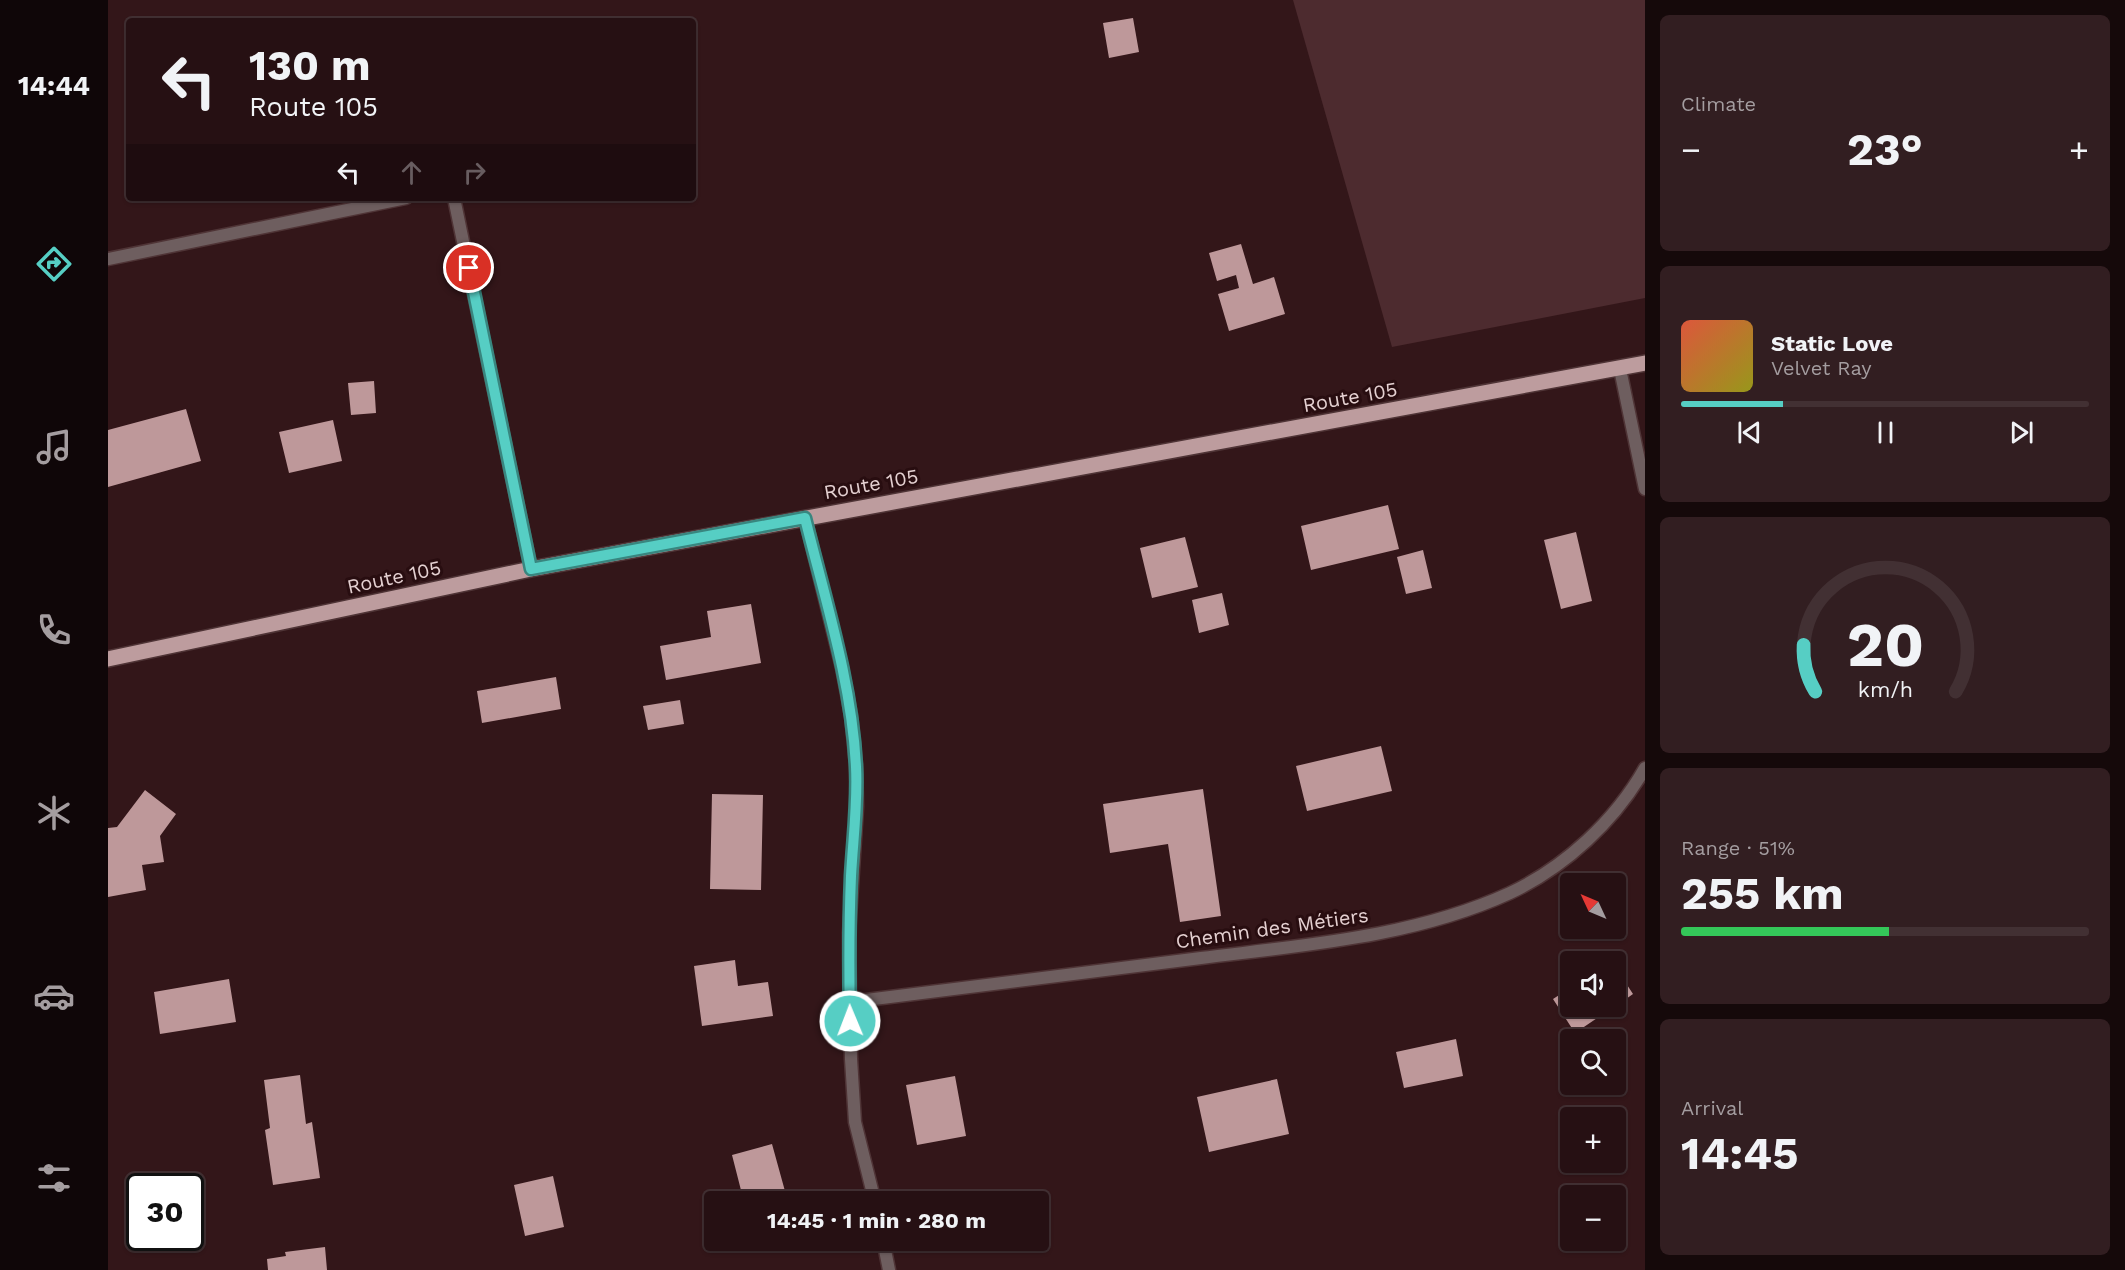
<!DOCTYPE html>
<meta charset="utf-8">
<style>
:root{--surface:#261013;--page:#321e21;--text:#f1f3f6;--muted:#a49da0;--line:#423033;--accent:#56cec4}
body{margin:0;font-family:"Work Sans",sans-serif;background:var(--page);color:var(--text);height:100vh;display:flex;flex-direction:column;font-size:22px;white-space:nowrap}
*{box-sizing:border-box;margin:0}
p{font-size:20px;color:var(--muted)}
.icon{flex:none;width:33px;height:33px;fill:none;stroke:currentColor;stroke-width:2;stroke-linecap:round;stroke-linejoin:round}
.map{position:relative;flex:1;overflow:hidden}
.side{display:flex;flex-direction:column;gap:15px;padding:15px;background:#15090a;width:480px}
.side>*{flex:none}
.top-card{position:absolute;left:18px;top:18px;width:570px;height:183px;border-radius:6px;box-shadow:0 2px 4px #0004,0 0 0 2px var(--line);background:#261013;color:var(--text);overflow:hidden}
.needle{width:39px;rotate:314deg}
.fabs{position:absolute;left:1452px;top:873px;display:grid;gap:12px}
.fabs a{display:grid;place-items:center;width:66px;height:66px;border-radius:6px;background:var(--surface);box-shadow:0 2px 4px #0004,0 0 0 2px var(--line);font-size:30px}
.speed{position:absolute;left:18px;top:1173px;display:flex;gap:12px;font-size:30px;font-weight:700;text-align:center}
.speed>*{display:grid;place-content:center;width:78px;height:78px;border-radius:50%;background:var(--surface);box-shadow:0 2px 4px #0004,0 0 0 2px var(--line);line-height:1}
.speed .limit{border:3px solid #111;border-radius:9px;background:#fff;color:#111}
.pin{position:absolute;display:grid;place-items:center;width:51px;height:51px;color:#fff;margin:-26px;border:3px solid #fff;border-radius:50%;box-shadow:0 2px 6px #0007}
.me{position:absolute;width:66px;margin:-33px;rotate:359deg;stroke-linejoin:round;filter:drop-shadow(0 0 4px #0008)}
.turn{display:flex;align-items:center;gap:21px;height:126px;padding:0 24px;font-size:27px}
.turn .icon{width:78px;height:78px;stroke-width:2.5}
.turn b{display:block;font-size:42px;line-height:51px}
.lanes{display:flex;align-items:center;height:57px;padding:0 24px;background:#0003;justify-content:center;gap:30px;direction:ltr}
.lanes .off{opacity:.35}
.big{font-size:45px;font-weight:700;line-height:1.1}
.side .tile{flex:1;display:flex;flex-direction:column;justify-content:center;gap:9px;min-width:0;padding:0 21px;border-radius:9px;background:var(--page)}
.side .dial{align-items:center;gap:0}
.dial svg{height:156px;overflow:visible;fill:none;stroke:var(--line);stroke-width:7;stroke-linecap:round;text-anchor:middle}
.dial text{fill:var(--text);stroke:none}
.song{display:flex;align-items:center;gap:18px}
.cover{width:72px;height:72px;border-radius:9px;background:linear-gradient(135deg,hsl(10 70% 55%),hsl(60 70% 35%))}
.played{height:6px;border-radius:3px;background:linear-gradient(90deg,var(--accent) 25%,var(--line) 25%)}
.keys{display:flex;justify-content:space-around;direction:ltr}
.heat{display:flex;justify-content:space-between;align-items:center;font-size:33px;direction:ltr}
.charge{height:9px;border-radius:4px;background:linear-gradient(90deg,#34c759 51%,var(--line) 0)}
.trip{position:absolute;left:596px;top:1191px;width:345px;height:60px;border-radius:6px;background:var(--surface);box-shadow:0 2px 4px #0004,0 0 0 2px var(--line);font-weight:700;line-height:60px;text-align:center}
main{display:flex;flex:1;min-height:0}
.tab-bar{display:flex;flex-direction:column;width:108px;justify-content:space-around;align-items:center;background:#0f0608;color:var(--muted)}
.tab-bar .icon{width:42px;height:42px}
.tab-bar .on{color:var(--accent)}
.tab-bar b{font-size:27px;color:var(--text)}
.map>svg:first-child{display:block}
</style>
<main>
<nav class="tab-bar">
<b>14:44</b>
<svg class="icon on" aria-label="directions" viewBox="0 0 24 24"><path d="M12 3l9 9-9 9-9-9zM9 14v-3h6M13 9l2 2-2 2"/></svg>
<svg class="icon" aria-label="music" viewBox="0 0 24 24"><path d="M9 18V5l10-2v13"/><circle cx="6" cy="18" r="3"/><circle cx="16" cy="16" r="3"/></svg>
<svg class="icon" aria-label="phone" viewBox="0 0 24 24"><path d="M5 4h4l2 5-3 2q2 4 5 5l2-3 5 2v4C11 20 4 13 5 4z"/></svg>
<svg class="icon" aria-label="climate" viewBox="0 0 24 24"><path d="M12 3v18M4 7l16 10M4 17L20 7"/></svg>
<svg class="icon" aria-label="car" viewBox="0 0 24 24"><path d="M5 17H2v-5l4-1 3-4h7l3 4 3 1v5h-3M9 17h6M6 11h13"/><circle cx="7" cy="17" r="2"/><circle cx="17" cy="17" r="2"/></svg>
<svg class="icon" aria-label="filters" viewBox="0 0 24 24"><path d="M4 7h16M4 17h16"/><circle cx="9" cy="7" r="2"/><circle cx="15" cy="17" r="2"/></svg>
</nav>
<div class="map">
<svg width="1537" height="1270" viewBox="0 0 1537 1270">
<rect width="100%" height="100%" fill="#331619"/>
<path fill="#4d2b2f" d="M1185 0H1537V298L1284 347Z"/>
<path fill="#be989a" d="M1025 18 1031 52 1001 58 995 23Z
M1133 244 1145 284 1166 277 1177 314 1121 331 1110 294 1131 288 1128 275 1109 281 1101 253Z
M266 381 268 413 243 415 240 383Z
M78 409 93 461 0 487V430Z
M225 420 234 461 181 473 171 432Z
M1280 505 1291 549 1203 570 1193 526Z
M1468 532 1484 601 1453 609 1436 540Z
M1077 537 1090 587 1044 598 1032 548Z
M1315 550 1324 588 1298 594 1289 557Z
M1114 593 1121 625 1091 633 1084 600Z
M643 604 653 663 558 680 552 646 603 637 599 611Z
M448 677 453 709 374 723 369 691Z
M572 700 576 724 540 730 535 706Z
M1273 746 1284 791 1199 811 1188 766Z
M1095 789 1113 916 1072 922 1060 844 1002 853 995 804Z
M37 790 68 814 52 836 56 862 34 865 38 890 0 897V828L9 827Z
M604 794 655 795 653 890 602 889Z
M627 960 630 986 660 982 665 1016 594 1026 586 966Z
M1508 968 1525 994 1508 1006Z
M121 979 128 1022 52 1034 46 992Z
M1462 988V1006H1507L1467 1033 1445 999Z
M1348 1039 1355 1076 1296 1088 1288 1052Z
M192 1075 198 1124 204 1122 212 1178 165 1185 157 1130 162 1128 156 1080Z
M847 1076 858 1136 809 1145 798 1085Z
M1169 1079 1181 1134 1101 1152 1089 1097Z
M664 1144 680 1202H636L624 1155Z
M445 1176 456 1227 417 1236 406 1185Z
M217 1247 219 1270H160L159 1259 178 1256 177 1252Z"/>
<g fill="none" stroke-linecap="round" stroke-linejoin="round">
<g stroke="#4f3436" stroke-width="15">
<path id="street" d="M346 198 423 569
M0 259 298 198
M1512 369 1537 489
M697 518 734 668 743 715 748 765 749 807 741 933 743 1059 747 1122 767 1202
M742 1002C859 987 976 972 1093 958 1197 945 1306 937 1402 893 1457 867 1507 821 1537 768
M775 1240 781 1270"/>
</g>
<g stroke="#4f3436" stroke-width="18">
<path id="primary" d="M0 659 423 569 1537 363"/>
</g>
<use href="#street" stroke="#6e5e5f" stroke-width="12"/>
<use href="#primary" stroke="#bd9c9e" stroke-width="15"/>
</g>
<g fill="none" stroke-linecap="round" stroke-linejoin="round">
<g stroke="#38867f" stroke-width="15">
<path id="route" d="M361 268 423 569 697 518C717 599 744 683 748 767 750 803 745 839 743 876 741 924 741 972 742 1021"/>
</g>
<use href="#route" stroke="#56cec4" stroke-width="10"/>
</g>
<g text-anchor="middle" dominant-baseline="central" stroke-width="6" stroke-linejoin="round" paint-order="stroke">
<g font-size="20" fill="#e4d0d1" stroke="#280d10">
<text transform="translate(1242 397) rotate(-10)">Route 105</text>
<text transform="translate(763 484) rotate(-10)">Route 105</text>
<text transform="translate(286 577) rotate(-12)">Route 105</text>
<text transform="translate(1164 928) rotate(-8)">Chemin des Métiers</text>
</g>
</g>
</svg>
<div class="fabs">
<a><svg class="needle" viewBox="-14 -14 28 28"><path d="M0-13l5 13h-10z" fill="#e53935"/><path d="M0 13l5-13h-10z" fill="#a49da0"/></svg></a>
<a><svg class="icon" aria-label="sound" viewBox="0 0 24 24"><path d="M4 9h4l5-4v14l-5-4H4zM17 9q2 3 0 6"/></svg></a>
<a><svg class="icon" aria-label="search" viewBox="0 0 24 24"><circle cx="10" cy="10" r="6"/><path d="M15 15l6 6"/></svg></a>
<a>+</a>
<a>−</a>
</div>
<div class="speed"><div class="limit">30</div></div>
<div class="pin" style="left:361px;top:268px;background:#d93025"><svg class="icon" aria-label="arrive" viewBox="0 0 24 24"><path d="M6 21V4h12l-3 4 3 4H6"/></svg></div>
<svg class="me" style="left:742px;top:1021px" viewBox="-20 -20 40 40"><circle r="17" fill="#56cec4" stroke="#fff" stroke-width="3"/><path d="M0-11L8 9 0 5-8 9z" fill="#fff"/></svg>
<div class="trip">14:45 · 1 min · 280 m</div>
<div class="top-card">
<div class="turn"><svg class="icon" aria-label="left" viewBox="0 0 24 24"><path d="M17 20v-9H6M10 6l-5 5 5 5"/></svg><div><b>130 m</b>Route 105</div></div>
<div class="lanes"><svg class="icon" aria-label="left" viewBox="0 0 24 24"><path d="M17 20v-9H6M10 6l-5 5 5 5"/></svg><svg class="icon off" aria-label="ahead" viewBox="0 0 24 24"><path d="M12 20V5M6 11l6-6 6 6"/></svg><svg class="icon off" aria-label="right" viewBox="0 0 24 24"><path d="M7 20v-9h11M14 6l5 5-5 5"/></svg></div>
</div>
</div>
<section class="side">
<div class="tile"><p>Climate</p>
<div class="heat"><a>−</a><b class="big">23°</b><a>+</a></div>
</div>
<div class="tile">
<div class="song"><i class="cover"></i><div><b>Static Love</b><p>Velvet Ray</p></div></div>
<div class="played"></div>
<div class="keys"><svg class="icon" aria-label="previous" viewBox="0 0 24 24"><path d="M18 5L8 12l10 7zM5 5v14"/></svg><svg class="icon" aria-label="pause" viewBox="0 0 24 24"><path d="M8 5v14M16 5v14"/></svg><svg class="icon" aria-label="next" viewBox="0 0 24 24"><path d="M6 5l10 7-10 7zM19 5v14"/></svg></div>
</div>
<div class="tile dial"><svg viewBox="0 0 100 80">
<path d="M14 69A42 42 0 1 1 86 69"/>
<path d="M14 69A42 42 0 0 1 8 45" stroke="#56cec4"/>
<text x="50" y="56" font-size="32" font-weight="700">20</text>
<text x="50" y="72" font-size="11">km/h</text>
</svg></div>
<div class="tile"><p>Range · 51%</p><b class="big">255 km</b><div class="charge"></div></div>
<div class="tile"><p>Arrival</p><b class="big">14:45</b></div>
</section>
</main>
